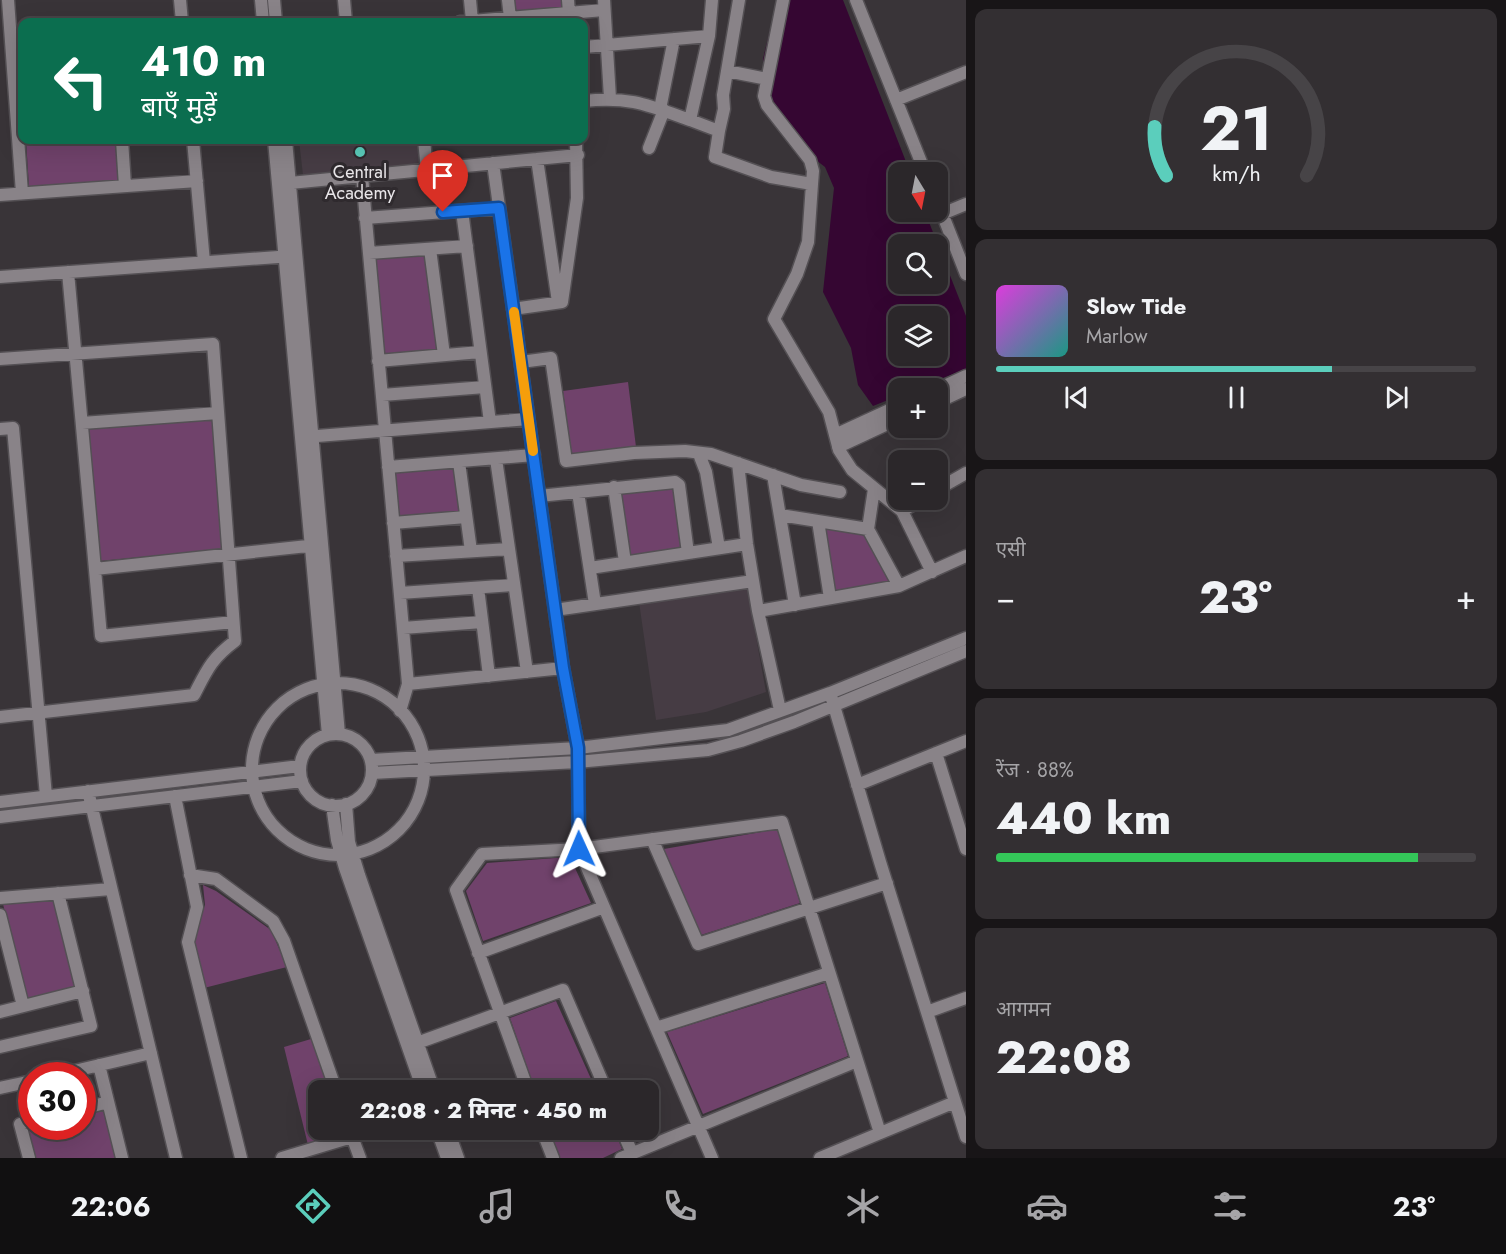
<!DOCTYPE html>
<html lang="hi">
<meta charset="utf-8">
<style>
:root{--surface:#2b272a;--page:#332f32;--text:#f1f3f6;--muted:#a6a5a8;--line:#474447;--accent:#5bcebc}
body{margin:0;font-family:Jost,"Noto Sans Devanagari",sans-serif;background:var(--page);color:var(--text);height:100vh;display:flex;flex-direction:column;font-size:22px;white-space:nowrap}
*{box-sizing:border-box;margin:0}
p{font-size:20px;color:var(--muted)}
.icon{flex:none;width:33px;height:33px;fill:none;stroke:currentColor;stroke-width:2;stroke-linecap:round;stroke-linejoin:round}
.map{position:relative;flex:1;overflow:hidden}
.side{display:flex;flex-direction:column;gap:9px;padding:9px;background:#181517;width:540px}
.side>*{flex:none}
.guide{position:absolute;left:18px;top:18px;width:570px;height:126px;border-radius:12px;box-shadow:0 6px 24px #0002,0 0 0 2px var(--line);background:#0b6e4f;color:#fff;overflow:hidden}
.needle{width:39px;rotate:170deg}
.buttons{position:absolute;left:888px;top:162px;display:grid;gap:12px}
.buttons a{display:grid;place-items:center;width:60px;height:60px;border-radius:12px;background:var(--surface);box-shadow:0 6px 24px #0002,0 0 0 2px var(--line);font-size:30px}
.speed{position:absolute;left:18px;top:1062px;display:flex;gap:12px;font-size:30px;font-weight:700;text-align:center}
.speed>*{display:grid;place-content:center;width:78px;height:78px;border-radius:50%;background:var(--surface);box-shadow:0 6px 24px #0002,0 0 0 2px var(--line);line-height:1}
.speed .limit{border:9px solid #d22;background:#fff;color:#111}
.pin{position:absolute;display:grid;place-items:center;width:51px;height:51px;color:#fff;margin:-62px -26px;border-radius:50% 50% 50% 0;rotate:-45deg;box-shadow:0 0 6px #0007}
.pin .icon{rotate:45deg}
.me{position:absolute;width:66px;margin:-33px;rotate:359deg;stroke-linejoin:round;filter:drop-shadow(0 0 4px #0008)}
.turn{display:flex;align-items:center;gap:21px;height:126px;padding:0 24px;font-size:27px}
.turn .icon{width:78px;height:78px;stroke-width:2.5}
.turn b{display:block;font-size:42px;line-height:51px}
.big{font-size:45px;font-weight:800;line-height:1.1}
.side .widget{flex:1;display:flex;flex-direction:column;justify-content:center;gap:9px;min-width:0;padding:0 21px;border-radius:12px;background:var(--page)}
.side .dial{align-items:center;gap:0}
.dial svg{height:156px;overflow:visible;fill:none;stroke:var(--line);stroke-width:7;stroke-linecap:round;text-anchor:middle}
.dial text{fill:var(--text);stroke:none}
.song{display:flex;align-items:center;gap:18px}
.cover{width:72px;height:72px;border-radius:9px;background:linear-gradient(135deg,hsl(300 70% 55%),hsl(170 70% 35%))}
.played{height:6px;border-radius:3px;background:linear-gradient(90deg,var(--accent) 70%,var(--line) 70%)}
.keys{display:flex;justify-content:space-around;direction:ltr}
.heat{display:flex;justify-content:space-between;align-items:center;font-size:33px;direction:ltr}
.charge{height:9px;border-radius:4px;background:linear-gradient(90deg,#34c759 88%,var(--line) 0)}
.trip{position:absolute;left:308px;top:1080px;width:351px;height:60px;border-radius:12px;background:var(--surface);box-shadow:0 6px 24px #0002,0 0 0 2px var(--line);font-weight:800;line-height:60px;text-align:center}
.tabs{display:flex;height:96px;justify-content:space-around;align-items:center;background:#111011;color:var(--muted)}
.tabs .icon{width:42px;height:42px}
.tabs .selected{color:var(--accent)}
.tabs b{font-size:27px;color:var(--text)}
main{display:flex;flex:1;min-height:0}
.map>svg:first-child{display:block}
</style>
<main>
<div class="map">
<svg width="966" height="1158" viewBox="0 0 966 1158">
<rect width="100%" height="100%" fill="#393438"/>
<path fill="#463c44" d="M299 140H418L421 165 303 175Z
M747 587 766 692 706 712 656 720 639 602Z"/>
<path fill="#70426b" d="M513 0H564V8L514 12Z
M26 140H115L118 180 29 187Z
M427 253 439 350 385 356 376 258Z
M628 382 636 447 572 456 563 391Z
M213 419 222 549 100 561 88 429Z
M457 466 463 515 398 520 394 471Z
M674 485 684 550 629 557 619 491Z
M822 528 867 536 891 583 834 593Z
M778 829 800 903 701 935 664 849Z
M570 857 591 903 483 941 466 891 487 863Z
M203 885 216 891 271 930 287 967 204 988 193 939 205 905Z
M53 899 75 989 26 1000 3 904Z
M825 983 848 1056 703 1114 667 1032Z
M556 1001 596 1090H535L510 1018Z
M311 1039 330 1090H318V1130H344L345 1133 308 1145 284 1047Z
M103 1109 115 1158H34L26 1128 82 1126 83 1114Z
M549 1130H614L622 1149 603 1158H559Z"/>
<path fill="#350632" fill-rule="evenodd" d="M777 0H843L910 172H898V212H925L966 316V369L917 388H898V396L873 406 858 385 851 348 823 292 834 188 825 167 799 147 766 104 763 59ZM898 244H938V284H898ZM898 316H938V356H898Z"/>
<g fill="none" stroke-linecap="round" stroke-linejoin="round">
<g stroke="#545054" stroke-width="15">
<path id="minor" d="M8 0 22 193
M180 0 182 22
M261 0 263 22
M274 0 276 22
M344 0 346 22
M470 0 472 21
M508 0 510 18
M568 0 569 13
M604 0 610 98
M712 0 709 36 690 120 719 131 715 157 771 177 812 184 808 242 797 274 774 319 829 412 839 450 852 470 902 511 932 572
M783 0 764 96 767 105 810 160 813 171 812 184
M856 0 925 172
M460 22 604 10
M584 47 709 36
M727 71 767 79
M896 100 966 72
M584 101C629 96 648 105 690 120
M660 109 674 39
M719 131 724 109 723 95 739 0
M122 140 125 186
M193 140 204 262
M274 140 328 735
M286 140 339 734
M424 140 427 170
M649 148 664 110
M537 159 558 302
M493 163 563 668 578 748 579 849 712 1158
M362 176 408 684 400 711
M290 183 578 155
M0 195 197 181
M938 203 966 274
M462 211 490 422
M942 214 966 204
M365 218 499 208
M430 249 444 355
M369 253 467 246
M68 272 101 636 233 622
M0 277 292 256
M513 309 562 302 577 198 576 140
M0 359 213 344 235 641C211 659 207 670 194 695L0 717
M378 361 480 352
M521 362 551 358 566 461 634 453 685 451 711 454 801 485 840 492
M938 389 966 376
M382 395 485 387
M938 402 966 389
M82 423 218 413
M0 429 13 428 46 796
M835 435 898 406
M305 437 528 419
M838 447 898 419
M699 454 706 472 719 548
M496 459 527 672
M459 462 471 551
M738 463 747 544 758 611 780 710
M388 467 534 455
M773 475 795 605
M614 487 625 562
M874 489 868 529 899 586
M938 489 966 473
M578 492 595 604
M539 496 675 482 679 485 688 553
M902 511 921 500
M780 515 868 529
M818 521 830 598
M393 523 466 517
M396 556 509 549
M590 568 747 544
M95 569 317 545
M478 588 489 676
M400 593 514 585
M555 610 753 581
M758 611 899 586 966 556
M403 628 482 622
M252 769a86 86 0 1 1 172 0a86 86 0 1 1-172 0Z
M408 684 563 668
M832 699 880 862 966 1137
M300 770a36 36 0 1 1 72 0a36 36 0 1 1-72 0Z
M936 753 966 849
M371 760 578 748 728 730 830 693 966 638
M372 773 577 762 708 750 741 741 794 722 966 651
M857 785 966 741
M88 791 176 1158
M175 796 197 907 188 942 241 1158
M0 802 300 766
M346 804 349 842 359 875 434 1090
M332 805 337 840 345 868 423 1090
M0 817 302 781
M652 839 698 944 887 883
M190 875 216 879 273 921 284 941 336 1090
M0 898 111 889
M0 915 23 1006
M478 953 604 907
M0 1012 83 991
M927 1012 966 998
M656 1028 829 973
M417 1043 563 990 606 1090
M0 1047 91 1026 58 893
M99 1065 122 1158
M53 1076 151 1053
M0 1088 32 1081
M528 1090 456 890 482 854 579 849 782 822 880 1133
M82 1109 108 1102
M437 1130 447 1158
M448 1130 458 1158
M542 1130 553 1158
M622 1130 632 1153
M350 1131 360 1158
M29 1158 20 1124 32 1121
M282 1158 352 1137
M621 1158 857 1061
M820 1158 955 1102"/>
</g>
<use href="#minor" stroke="#898388" stroke-width="12"/>
</g>
<g fill="none" stroke-linecap="round" stroke-linejoin="round">
<g stroke="#114b97" stroke-width="15">
<path id="route" d="M443 212 499 208 563 668 578 748 579 849"/>
</g>
<use href="#route" stroke="#1a73e8" stroke-width="10"/>
<path stroke="#f59e0b" stroke-width="10" d="M514 312 533 451"/>
</g>
<circle fill="#5bcebc" stroke="#2f2a2e" stroke-width="2" cx="360" cy="152" r="6"/>
<g text-anchor="middle" dominant-baseline="central" stroke-width="6" stroke-linejoin="round" paint-order="stroke">
<g font-size="18" fill="#e9e6e9" stroke="#2f2a2e">
<text x="360" y="172">Central<tspan x="360" dy="21">Academy</tspan></text>
</g>
</g>
</svg>
<div class="buttons">
<a><svg class="needle" viewBox="-14 -14 28 28"><path d="M0-13l5 13h-10z" fill="#e53935"/><path d="M0 13l5-13h-10z" fill="#a6a5a8"/></svg></a>
<a><svg class="icon" aria-label="search" viewBox="0 0 24 24"><circle cx="10" cy="10" r="6"/><path d="M15 15l6 6"/></svg></a>
<a><svg class="icon" aria-label="layers" viewBox="0 0 24 24"><path d="M12 4l9 5-9 5-9-5zM3 14l9 5 9-5"/></svg></a>
<a>+</a>
<a>−</a>
</div>
<div class="speed"><div class="limit">30</div></div>
<div class="pin" style="left:443px;top:212px;background:#d93025"><svg class="icon" aria-label="arrive" viewBox="0 0 24 24"><path d="M6 21V4h12l-3 4 3 4H6"/></svg></div>
<svg class="me" style="left:579px;top:849px" viewBox="-20 -20 40 40"><path d="M0-17L14 15 0 8-14 15z" fill="#1a73e8" stroke="#fff" stroke-width="4"/></svg>
<div class="trip">22:08 · 2 मिनट · 450 m</div>
<div class="guide">
<div class="turn"><svg class="icon" aria-label="left" viewBox="0 0 24 24"><path d="M17 20v-9H6M10 6l-5 5 5 5"/></svg><div><b>410 m</b>बाएँ मुड़ें</div></div>
</div>
</div>
<section class="side">
<div class="widget dial"><svg viewBox="0 0 100 80">
<path d="M14 69A42 42 0 1 1 86 69"/>
<path d="M14 69A42 42 0 0 1 8 44" stroke="#5bcebc"/>
<text x="50" y="56" font-size="32" font-weight="700">21</text>
<text x="50" y="72" font-size="11">km/h</text>
</svg></div>
<div class="widget">
<div class="song"><i class="cover"></i><div><b>Slow Tide</b><p>Marlow</p></div></div>
<div class="played"></div>
<div class="keys"><svg class="icon" aria-label="previous" viewBox="0 0 24 24"><path d="M18 5L8 12l10 7zM5 5v14"/></svg><svg class="icon" aria-label="pause" viewBox="0 0 24 24"><path d="M8 5v14M16 5v14"/></svg><svg class="icon" aria-label="next" viewBox="0 0 24 24"><path d="M6 5l10 7-10 7zM19 5v14"/></svg></div>
</div>
<div class="widget"><p>एसी</p>
<div class="heat"><a>−</a><b class="big">23°</b><a>+</a></div>
</div>
<div class="widget"><p>रेंज · 88%</p><b class="big">440 km</b><div class="charge"></div></div>
<div class="widget"><p>आगमन</p><b class="big">22:08</b></div>
</section>
</main>
<nav class="tabs">
<b>22:06</b>
<svg class="icon selected" aria-label="directions" viewBox="0 0 24 24"><path d="M12 3l9 9-9 9-9-9zM9 14v-3h6M13 9l2 2-2 2"/></svg>
<svg class="icon" aria-label="music" viewBox="0 0 24 24"><path d="M9 18V5l10-2v13"/><circle cx="6" cy="18" r="3"/><circle cx="16" cy="16" r="3"/></svg>
<svg class="icon" aria-label="phone" viewBox="0 0 24 24"><path d="M5 4h4l2 5-3 2q2 4 5 5l2-3 5 2v4C11 20 4 13 5 4z"/></svg>
<svg class="icon" aria-label="climate" viewBox="0 0 24 24"><path d="M12 3v18M4 7l16 10M4 17L20 7"/></svg>
<svg class="icon" aria-label="car" viewBox="0 0 24 24"><path d="M5 17H2v-5l4-1 3-4h7l3 4 3 1v5h-3M9 17h6M6 11h13"/><circle cx="7" cy="17" r="2"/><circle cx="17" cy="17" r="2"/></svg>
<svg class="icon" aria-label="filters" viewBox="0 0 24 24"><path d="M4 7h16M4 17h16"/><circle cx="9" cy="7" r="2"/><circle cx="15" cy="17" r="2"/></svg>
<b>23°</b>
</nav>
